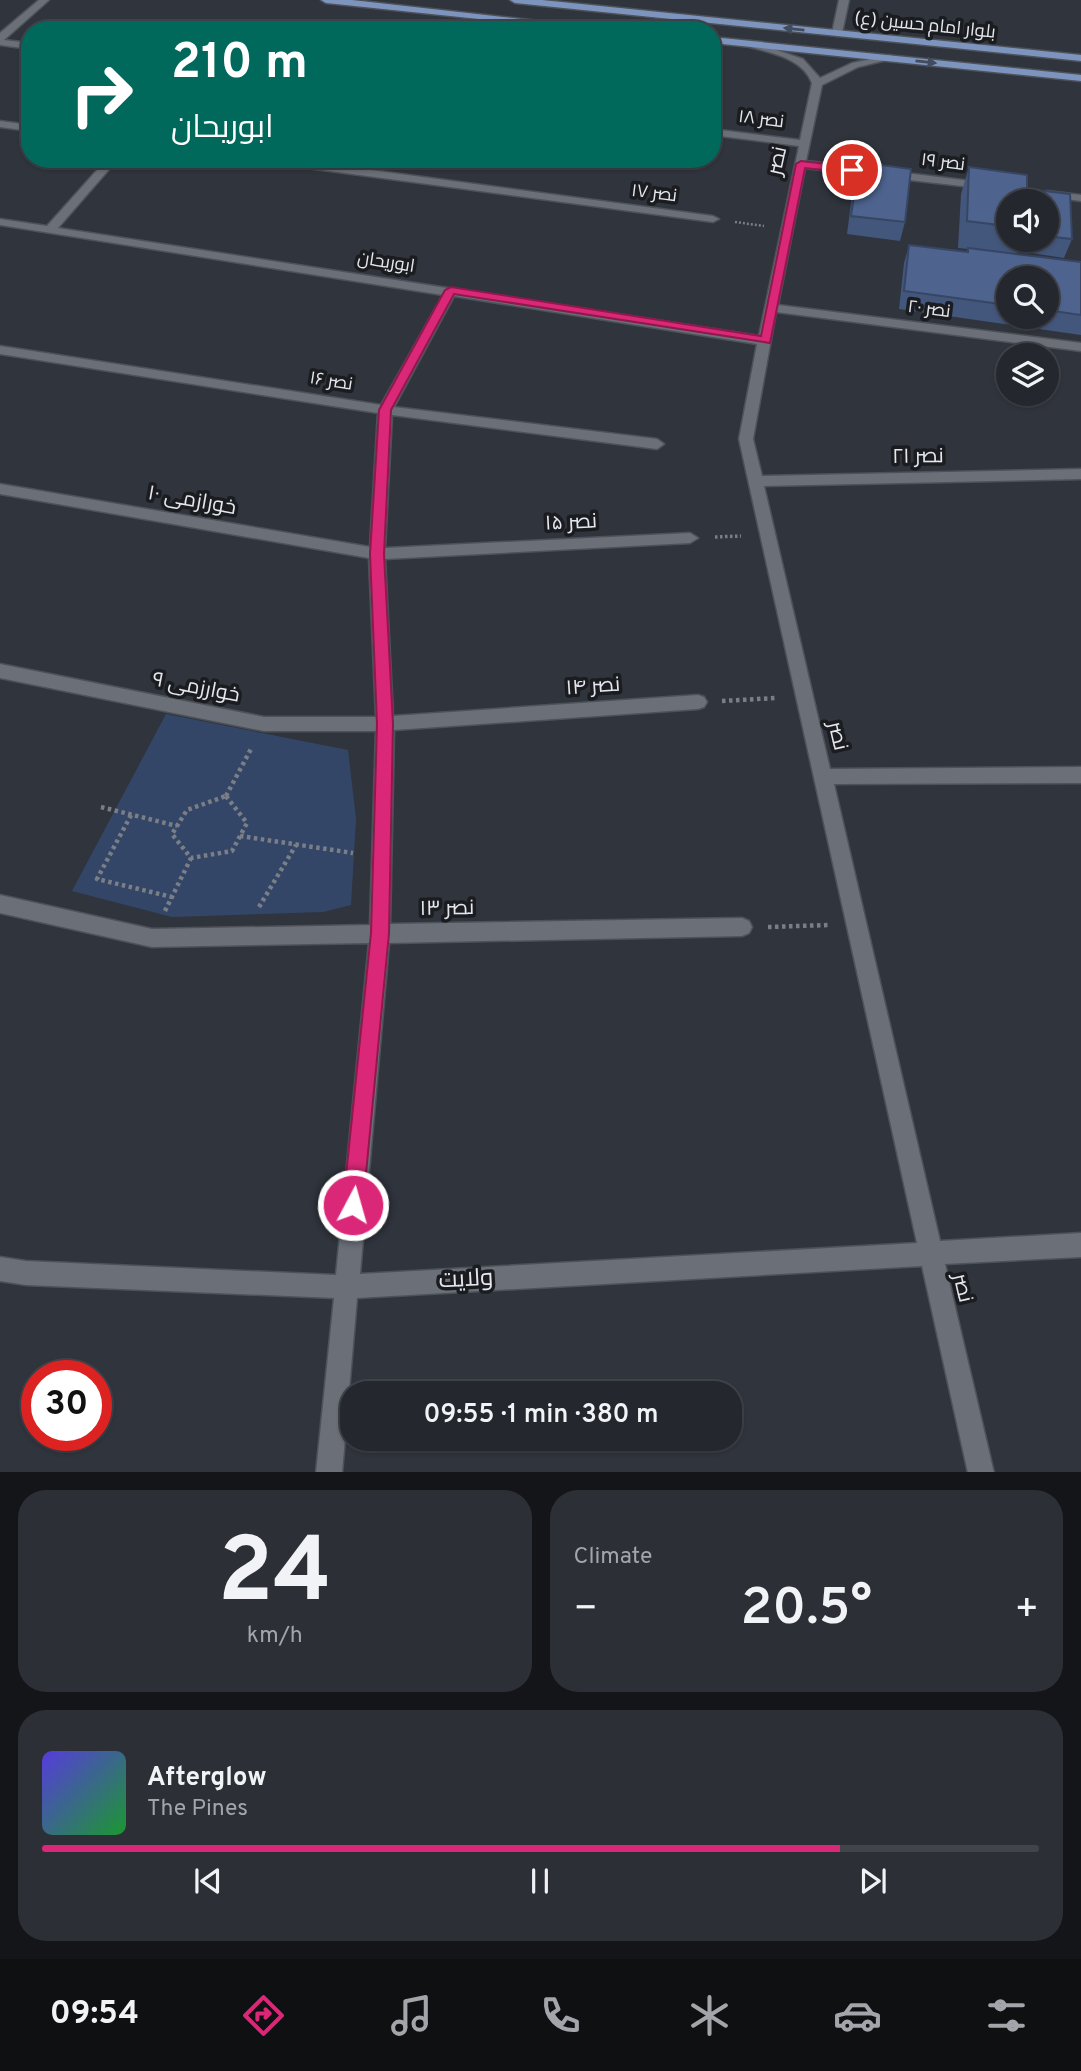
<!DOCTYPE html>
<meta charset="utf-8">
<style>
:root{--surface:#24272e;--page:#2c2f36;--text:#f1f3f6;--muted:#a3a5aa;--line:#41444a;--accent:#db2777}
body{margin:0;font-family:Overpass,Cairo,sans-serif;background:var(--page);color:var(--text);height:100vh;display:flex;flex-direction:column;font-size:26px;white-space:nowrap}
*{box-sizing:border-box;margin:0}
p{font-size:23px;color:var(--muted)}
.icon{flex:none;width:38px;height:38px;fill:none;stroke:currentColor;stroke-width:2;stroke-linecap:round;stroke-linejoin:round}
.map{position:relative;height:1472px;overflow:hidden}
.side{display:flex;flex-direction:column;gap:18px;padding:18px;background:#141519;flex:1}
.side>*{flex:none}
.guide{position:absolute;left:21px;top:21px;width:700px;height:147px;border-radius:28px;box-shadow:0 2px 5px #0004,0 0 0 2px var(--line);background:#00695c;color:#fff;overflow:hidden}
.fabs{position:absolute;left:996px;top:189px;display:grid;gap:14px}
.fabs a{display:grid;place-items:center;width:63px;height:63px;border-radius:50%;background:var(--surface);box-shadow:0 2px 5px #0004,0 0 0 2px var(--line);font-size:35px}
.speed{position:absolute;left:21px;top:1360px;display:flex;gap:14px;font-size:35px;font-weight:700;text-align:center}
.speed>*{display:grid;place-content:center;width:91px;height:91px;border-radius:50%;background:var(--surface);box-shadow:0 2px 5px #0004,0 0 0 2px var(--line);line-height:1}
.speed .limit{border:10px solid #d22;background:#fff;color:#111}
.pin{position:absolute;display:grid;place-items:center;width:60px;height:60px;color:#fff;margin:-30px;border:4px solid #fff;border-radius:50%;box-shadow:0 2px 7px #0007}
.me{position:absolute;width:77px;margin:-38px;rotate:6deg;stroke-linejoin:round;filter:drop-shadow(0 0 5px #0008)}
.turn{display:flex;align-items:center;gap:24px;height:147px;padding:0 35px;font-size:32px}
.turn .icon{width:91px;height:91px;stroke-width:2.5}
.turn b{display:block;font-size:49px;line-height:60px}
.big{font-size:52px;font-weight:600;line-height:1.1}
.side .widget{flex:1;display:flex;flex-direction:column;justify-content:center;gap:10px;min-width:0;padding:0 24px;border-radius:28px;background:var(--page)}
.side .dial{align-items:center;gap:0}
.dial b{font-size:91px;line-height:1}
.song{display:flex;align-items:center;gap:21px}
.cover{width:84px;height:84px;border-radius:10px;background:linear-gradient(135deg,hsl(250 70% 55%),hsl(130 70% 35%))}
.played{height:7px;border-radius:4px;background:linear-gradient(90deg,var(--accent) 80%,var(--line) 80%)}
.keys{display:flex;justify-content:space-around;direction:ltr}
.heat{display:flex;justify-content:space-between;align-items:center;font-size:38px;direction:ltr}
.side .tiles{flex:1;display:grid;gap:18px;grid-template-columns:1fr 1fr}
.widget:last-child{grid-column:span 2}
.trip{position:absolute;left:340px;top:1381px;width:402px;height:70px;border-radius:28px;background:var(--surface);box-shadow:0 2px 5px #0004,0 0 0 2px var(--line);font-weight:600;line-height:70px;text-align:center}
.tab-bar{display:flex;height:112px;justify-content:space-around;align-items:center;background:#0e1012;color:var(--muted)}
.tab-bar .icon{width:49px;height:49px}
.tab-bar .on{color:var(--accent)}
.tab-bar b{font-size:32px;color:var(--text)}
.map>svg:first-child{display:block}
</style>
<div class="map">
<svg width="1081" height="1473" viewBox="0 0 1081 1473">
<rect width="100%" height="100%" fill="#30343d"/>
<path fill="#344667" d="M166 714 348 750 356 819 351 905 323 912 172 917 72 891Z"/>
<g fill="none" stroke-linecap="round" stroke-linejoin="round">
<g stroke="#4d5158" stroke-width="3">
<path id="minor" d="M39 0H49L4 40 30 43V49L0 45V33Z
M839 0H849L842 33 837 36 832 33Z
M750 41 803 59 820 78 852 63 890 55 895 58 858 67 822 85 806 161 988 183 994 186 988 189 805 168 778 305 1081 343V351L776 312 753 439 762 476 1081 469V479L764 486 830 769 1081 767V783L834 784 940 1241 1081 1233V1257L945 1264 994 1473H968L922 1266 357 1298 342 1473H316L334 1298 26 1285 0 1281V1257L26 1261 336 1275 369 943 152 947 0 913V895L152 929 370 925 376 731H264L0 678V664L264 717H376L369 558 0 494V484L370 547 378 413 0 354V346L381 405 443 295 0 225V219L47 226 107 159H118L58 228 759 336 799 146 712 135V129L800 140 812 83C802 57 770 53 747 46V42ZM454 296 757 344 739 439 917 1243 360 1274 389 943 742 936 749 933 752 927 749 921 742 918 390 924 394 730 698 709 704 707 707 702 704 697 698 695 393 716 385 559 690 543 698 538 690 533 385 548 392 415 657 449 664 444 657 439 394 407Z
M0 121 30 125V131L0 127Z
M257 159H289L713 216 719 219 713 222 262 162Z
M1047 191 1081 195V201L1043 196 1041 194Z"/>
</g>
<g stroke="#4d5158" stroke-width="3">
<path id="major" d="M321 0H352L620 30H585L326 3Z
M510 0H542L1081 55V61L515 3Z
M712 37 1081 75V81L712 43Z"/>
</g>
<path stroke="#7a7e86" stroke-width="2.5" stroke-dasharray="2 2" stroke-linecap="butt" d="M735 222 764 226"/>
<path stroke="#7a7e86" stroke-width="3.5" stroke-dasharray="2.5 2.5" stroke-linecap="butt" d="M715 537 741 536"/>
<path stroke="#7a7e86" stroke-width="4.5" stroke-dasharray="3.5 3.5" stroke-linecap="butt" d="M722 701 776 698
M226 796 247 823 232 851 191 858 172 834 187 810Z
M226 796 252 747
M101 807 177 826
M131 815 97 879 172 897
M240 836 353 853
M259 907 296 845
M165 911 191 858
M768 927 829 925"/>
<use href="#minor" fill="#6a6f78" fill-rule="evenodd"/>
<use href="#major" fill="#7d94be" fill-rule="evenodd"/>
</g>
<path fill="#43567b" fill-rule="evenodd" d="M859 162 905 222 900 241 847 234 854 180Z
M969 167 1027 175V189L1070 194 1072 239 1064 258 1018 251 1017 254 1081 262V335L899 309 904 263 909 245 967 252 968 249 958 248 961 194ZM1008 201H1046V240H1008ZM1008 278H1046V317H1008Z"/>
<path fill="#4e648f" stroke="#374664" stroke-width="2" d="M859 162 911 169 905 222 851 216Z
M969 167 1027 175V201H1008V226L967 221Z
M1027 189 1070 194 1072 239 1046 236V201H1027Z
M909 245 968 252V248L1081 262V315L1046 310V278H1008V305L904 291Z"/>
<defs><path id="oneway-solid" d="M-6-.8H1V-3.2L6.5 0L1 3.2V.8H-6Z" transform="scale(1.75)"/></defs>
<g fill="#424c5f">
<use href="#oneway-solid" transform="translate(794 29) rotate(-174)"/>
<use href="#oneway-solid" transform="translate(926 62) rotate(6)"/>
</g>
<path fill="#db2777" stroke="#8e194d" stroke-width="2" d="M801 161 852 167 857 170 852 173 805 168 770 343 454 294 391 410 384 554 393 724 389 933 363 1205 360 1212 353 1215 346 1212 343 1205 371 933 377 724 370 554 379 410 445 290 451 287 761 336 796 164Z"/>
<g text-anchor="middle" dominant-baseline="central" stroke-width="7" stroke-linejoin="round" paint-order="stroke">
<g font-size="18" fill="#e4e7ed" stroke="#1a1c20">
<text transform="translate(925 26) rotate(6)">بلوار امام حسین (ع)</text>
<text transform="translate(761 120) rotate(7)">نصر ۱۸</text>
<text transform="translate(943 163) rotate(7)">نصر ۱۹</text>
<text transform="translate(654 194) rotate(7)">نصر ۱۷</text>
<text transform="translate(386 263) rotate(9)">ابوریحان</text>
<text transform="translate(929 310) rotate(7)">نصر ۲۰</text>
<text transform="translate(331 382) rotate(9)">نصر ۱۶</text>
</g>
<g font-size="21" fill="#e4e7ed" stroke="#1a1c20">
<text transform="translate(778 161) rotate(-78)">نصر</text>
<text transform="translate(918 457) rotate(-1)">نصر ۲۱</text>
<text transform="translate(192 501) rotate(10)">خورازمی ۱۰</text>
<text transform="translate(571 523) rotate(-3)">نصر ۱۵</text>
<text transform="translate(593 687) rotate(-4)">نصر ۱۴</text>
<text transform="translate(196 688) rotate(11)">خوارزمی ۹</text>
<text transform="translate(837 736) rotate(77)">نصر</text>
<text transform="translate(447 909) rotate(-1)">نصر ۱۳</text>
<text transform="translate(962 1288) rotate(77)">نصر</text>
</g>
<g font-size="24" fill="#e4e7ed" stroke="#1a1c20">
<text transform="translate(466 1280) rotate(-3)">ولایت</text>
</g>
</g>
</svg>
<div class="fabs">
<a><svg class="icon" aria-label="sound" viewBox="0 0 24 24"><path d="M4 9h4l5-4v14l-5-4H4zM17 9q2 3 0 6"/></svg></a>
<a><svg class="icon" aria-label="search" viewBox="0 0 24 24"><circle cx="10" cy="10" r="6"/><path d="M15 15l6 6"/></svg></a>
<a><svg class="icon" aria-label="layers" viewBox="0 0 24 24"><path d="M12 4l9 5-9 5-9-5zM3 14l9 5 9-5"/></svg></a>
</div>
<div class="speed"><div class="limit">30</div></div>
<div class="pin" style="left:852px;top:170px;background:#d93025"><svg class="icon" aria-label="arrive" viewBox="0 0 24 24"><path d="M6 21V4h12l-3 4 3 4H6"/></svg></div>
<svg class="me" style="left:353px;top:1205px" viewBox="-20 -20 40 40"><circle r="17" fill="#db2777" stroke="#fff" stroke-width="3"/><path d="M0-11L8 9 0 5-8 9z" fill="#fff"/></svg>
<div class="trip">09:55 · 1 min · 380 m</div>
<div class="guide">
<div class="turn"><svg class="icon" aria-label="right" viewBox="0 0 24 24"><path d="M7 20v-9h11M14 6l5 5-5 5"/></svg><div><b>210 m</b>ابوریحان</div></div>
</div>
</div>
<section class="side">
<div class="tiles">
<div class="widget dial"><b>24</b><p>km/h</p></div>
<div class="widget"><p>Climate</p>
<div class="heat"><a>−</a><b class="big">20.5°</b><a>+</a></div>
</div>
<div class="widget">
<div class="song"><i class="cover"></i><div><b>Afterglow</b><p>The Pines</p></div></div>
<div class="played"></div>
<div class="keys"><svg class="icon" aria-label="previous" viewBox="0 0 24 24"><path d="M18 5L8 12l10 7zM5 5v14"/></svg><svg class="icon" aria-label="pause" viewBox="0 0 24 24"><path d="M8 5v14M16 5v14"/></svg><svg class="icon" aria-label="next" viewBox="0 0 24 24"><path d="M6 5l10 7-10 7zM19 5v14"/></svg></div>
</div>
</div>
</section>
<nav class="tab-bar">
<b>09:54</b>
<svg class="icon on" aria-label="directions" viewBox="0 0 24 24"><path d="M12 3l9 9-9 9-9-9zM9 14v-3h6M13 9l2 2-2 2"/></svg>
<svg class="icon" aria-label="music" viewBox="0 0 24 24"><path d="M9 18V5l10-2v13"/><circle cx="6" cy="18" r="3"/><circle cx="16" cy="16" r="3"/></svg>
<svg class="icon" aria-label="phone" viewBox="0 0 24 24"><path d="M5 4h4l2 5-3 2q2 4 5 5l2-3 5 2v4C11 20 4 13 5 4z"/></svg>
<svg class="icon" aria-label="climate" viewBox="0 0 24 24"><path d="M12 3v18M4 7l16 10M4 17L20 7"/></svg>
<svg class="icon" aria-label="car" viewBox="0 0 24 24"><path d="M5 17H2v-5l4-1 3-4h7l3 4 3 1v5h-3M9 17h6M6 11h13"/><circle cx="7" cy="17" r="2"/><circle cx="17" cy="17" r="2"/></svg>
<svg class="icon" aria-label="filters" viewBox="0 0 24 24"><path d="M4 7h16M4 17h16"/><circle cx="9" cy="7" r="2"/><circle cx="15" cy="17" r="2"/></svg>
</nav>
